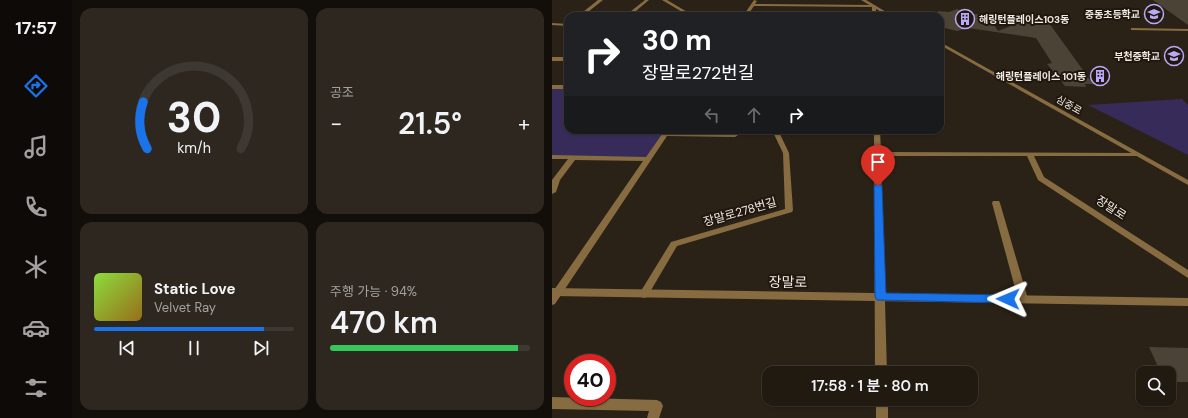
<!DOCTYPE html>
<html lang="ko">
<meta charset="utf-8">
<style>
:root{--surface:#201a11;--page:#2d271f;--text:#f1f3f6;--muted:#a2a19f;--line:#3d3831;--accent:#1a73e8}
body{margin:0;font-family:"DM Sans","Noto Sans KR",sans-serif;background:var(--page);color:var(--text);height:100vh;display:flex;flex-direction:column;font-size:15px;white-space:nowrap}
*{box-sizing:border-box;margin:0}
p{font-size:13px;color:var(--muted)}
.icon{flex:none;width:22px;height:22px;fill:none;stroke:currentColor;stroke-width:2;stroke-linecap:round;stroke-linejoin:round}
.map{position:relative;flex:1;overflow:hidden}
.side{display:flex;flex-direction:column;gap:8px;padding:8px;background:#120e09;width:480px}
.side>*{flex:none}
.hud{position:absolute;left:12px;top:12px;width:380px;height:122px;border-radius:12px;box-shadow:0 1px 3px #0004,0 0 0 1px var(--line);background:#202124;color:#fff;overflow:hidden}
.controls{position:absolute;left:584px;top:366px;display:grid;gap:8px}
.controls a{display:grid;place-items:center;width:40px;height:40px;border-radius:8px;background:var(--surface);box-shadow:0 1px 3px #0004,0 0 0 1px var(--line);font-size:20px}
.speed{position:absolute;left:12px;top:354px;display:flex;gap:8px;font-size:20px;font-weight:700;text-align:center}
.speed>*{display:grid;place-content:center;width:52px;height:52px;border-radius:50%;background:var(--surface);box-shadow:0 1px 3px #0004,0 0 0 1px var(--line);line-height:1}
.speed .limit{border:6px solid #d22;background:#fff;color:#111}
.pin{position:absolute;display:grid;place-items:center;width:34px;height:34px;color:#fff;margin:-41px -17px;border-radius:50% 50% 50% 0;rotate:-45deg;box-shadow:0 0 4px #0007}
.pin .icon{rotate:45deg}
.me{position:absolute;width:44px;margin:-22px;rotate:271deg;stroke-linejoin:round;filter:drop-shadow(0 0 3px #0008)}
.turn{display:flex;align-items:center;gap:14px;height:84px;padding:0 12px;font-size:18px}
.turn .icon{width:52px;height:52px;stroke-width:2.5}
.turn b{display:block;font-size:28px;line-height:34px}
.lanes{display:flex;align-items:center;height:38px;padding:0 12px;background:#0003;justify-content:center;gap:20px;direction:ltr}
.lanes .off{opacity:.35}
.big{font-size:30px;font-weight:600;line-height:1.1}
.side .tile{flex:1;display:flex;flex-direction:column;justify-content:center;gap:6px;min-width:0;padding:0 14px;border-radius:12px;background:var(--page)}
.side .dial{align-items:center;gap:0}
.dial svg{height:104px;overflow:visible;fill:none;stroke:var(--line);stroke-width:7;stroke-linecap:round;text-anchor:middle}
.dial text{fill:var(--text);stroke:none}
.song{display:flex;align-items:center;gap:12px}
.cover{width:48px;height:48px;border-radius:6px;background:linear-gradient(135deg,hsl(90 70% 55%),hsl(40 70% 35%))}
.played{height:4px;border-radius:2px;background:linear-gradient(90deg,var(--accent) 85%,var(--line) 85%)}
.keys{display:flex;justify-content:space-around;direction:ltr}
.heat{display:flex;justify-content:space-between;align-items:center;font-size:22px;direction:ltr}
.charge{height:6px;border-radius:3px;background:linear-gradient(90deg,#34c759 94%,var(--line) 0)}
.side .tiles{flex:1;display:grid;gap:8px;grid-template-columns:repeat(2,1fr)}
.trip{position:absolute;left:210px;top:366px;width:216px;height:40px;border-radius:12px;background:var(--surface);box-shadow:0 1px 3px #0004,0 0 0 1px var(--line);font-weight:600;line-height:40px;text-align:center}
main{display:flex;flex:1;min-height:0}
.dock{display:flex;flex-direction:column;width:72px;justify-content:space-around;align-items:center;background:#0d0a07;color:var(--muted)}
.dock .icon{width:28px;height:28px}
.dock .on{color:var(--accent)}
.dock b{font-size:18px;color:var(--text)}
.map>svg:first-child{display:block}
</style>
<main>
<nav class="dock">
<b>17:57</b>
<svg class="icon on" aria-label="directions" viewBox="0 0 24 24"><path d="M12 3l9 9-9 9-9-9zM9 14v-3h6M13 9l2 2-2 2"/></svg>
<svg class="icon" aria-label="music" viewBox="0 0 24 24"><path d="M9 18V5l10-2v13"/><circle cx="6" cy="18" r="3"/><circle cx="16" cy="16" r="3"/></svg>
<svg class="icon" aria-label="phone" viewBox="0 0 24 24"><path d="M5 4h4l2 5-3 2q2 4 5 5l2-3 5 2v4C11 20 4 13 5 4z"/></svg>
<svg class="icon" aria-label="climate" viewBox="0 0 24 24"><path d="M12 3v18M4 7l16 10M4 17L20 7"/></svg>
<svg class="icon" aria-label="car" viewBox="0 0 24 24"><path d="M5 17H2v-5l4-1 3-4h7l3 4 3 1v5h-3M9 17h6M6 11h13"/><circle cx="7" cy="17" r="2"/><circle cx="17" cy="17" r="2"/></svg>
<svg class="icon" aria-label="filters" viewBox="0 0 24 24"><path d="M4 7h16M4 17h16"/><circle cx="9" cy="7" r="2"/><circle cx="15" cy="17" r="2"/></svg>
</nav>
<section class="side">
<div class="tiles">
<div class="tile dial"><svg viewBox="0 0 100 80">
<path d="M14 69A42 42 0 1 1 86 69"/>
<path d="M14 69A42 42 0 0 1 11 33" stroke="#1a73e8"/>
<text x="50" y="56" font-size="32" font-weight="700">30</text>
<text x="50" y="72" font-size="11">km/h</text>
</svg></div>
<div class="tile"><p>공조</p>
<div class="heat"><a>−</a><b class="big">21.5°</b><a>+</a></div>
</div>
<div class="tile">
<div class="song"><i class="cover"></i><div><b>Static Love</b><p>Velvet Ray</p></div></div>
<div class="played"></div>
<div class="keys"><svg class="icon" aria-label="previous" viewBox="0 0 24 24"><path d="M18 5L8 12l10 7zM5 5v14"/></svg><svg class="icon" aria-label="pause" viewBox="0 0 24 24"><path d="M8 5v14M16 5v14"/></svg><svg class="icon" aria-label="next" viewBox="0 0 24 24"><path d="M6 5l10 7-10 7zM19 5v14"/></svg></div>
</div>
<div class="tile"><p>주행 가능 · 94%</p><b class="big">470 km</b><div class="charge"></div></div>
</div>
</section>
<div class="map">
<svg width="636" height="418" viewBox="0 0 636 418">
<rect width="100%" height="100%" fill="#2a2217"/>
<path fill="#372c59" d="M0 87H16V130H116L96 159 0 157Z
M630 99 636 105V155L536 105Z"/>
<path fill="#4c4337" d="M601 0H636V25Z
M405 9 421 14 435 15 437 18 442 19 439 20 446 31 478 18 497 23 541 84H533L534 87 513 86 495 64 500 63 484 38 416 28 405 31 389 27 388 16H385L386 11 397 12Z
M597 347 636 348V382H617V373H609Z"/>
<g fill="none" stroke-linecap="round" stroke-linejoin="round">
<path fill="#876b41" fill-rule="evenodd" d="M46 0H51L31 16H26Z
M93 0H97L78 16H73Z
M110 0H115L142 16H137Z
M202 0 205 1 203 4 322 5 324 6V16H320V7L202 6 195 16H191Z
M0 23 16 24V26L0 25Z
M581 28 636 29V31L579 30V28Z
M0 57H16V61H0Z
M0 85H16V89H0Z
M113 130H119L118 132 183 133 186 135 183 137 115 136 3 304 0 305V293L91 161 23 160 8 180 4 192 0 194V180L16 159H0V155L94 157Z
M220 130H226L237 153 241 210 240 212 125 246 95 297 92 298 89 297 87 294 89 291 119 242 233 209 231 153Z
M322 130H328L329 152 586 153 587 154 584 156H482L492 177 636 270V278L486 180 475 156H329L335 373H323Z
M441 201H447L448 203 476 299 474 302 471 303 468 302 466 299 440 203Z
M0 397 105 400 109 402 111 406 107 418H95L97 411 0 409Z
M324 399H336V418H324Z"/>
<path fill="#876b41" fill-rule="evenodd" d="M309 0H314L341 16H336Z
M388 42 636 180V185L388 45Z
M0 288 636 298V306L0 296Z"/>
</g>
<path fill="#1a73e8" stroke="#114b97" d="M326 183 330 186 334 293 456 295 460 296 461 299 460 302 456 303 325 300 323 297 322 186Z"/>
<defs>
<g id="school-ring" transform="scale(1)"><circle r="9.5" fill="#20180e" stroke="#b9aaf7" stroke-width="1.5"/><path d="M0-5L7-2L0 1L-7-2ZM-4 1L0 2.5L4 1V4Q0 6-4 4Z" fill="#b9aaf7"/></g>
<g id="building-ring" transform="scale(1)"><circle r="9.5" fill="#20180e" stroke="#b9aaf7" stroke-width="1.5"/><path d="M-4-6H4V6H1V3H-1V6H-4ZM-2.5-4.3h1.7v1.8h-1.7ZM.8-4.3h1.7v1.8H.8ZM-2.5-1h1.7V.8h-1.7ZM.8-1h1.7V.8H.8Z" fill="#b9aaf7"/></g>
</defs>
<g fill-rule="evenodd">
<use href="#school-ring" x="602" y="14"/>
<use href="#building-ring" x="413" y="19"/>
<use href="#school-ring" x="622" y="56"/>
<use href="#building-ring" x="548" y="76"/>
</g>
<g text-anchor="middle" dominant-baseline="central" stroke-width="4" stroke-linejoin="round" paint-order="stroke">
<g font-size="10" font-weight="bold" fill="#eee9e2" stroke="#20180e" text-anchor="end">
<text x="588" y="14">중동초등학교</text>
<text x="427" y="19" text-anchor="start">해링턴플레이스103동</text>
<text x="608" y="56">부천중학교</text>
<text x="534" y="76">해링턴플레이스 101동</text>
</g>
<g font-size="10" fill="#eee9e2" stroke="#20180e">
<text transform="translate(517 105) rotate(29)">심중로</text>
</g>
<g font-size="12" fill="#eee9e2" stroke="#20180e">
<text transform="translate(559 208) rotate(33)">장말로</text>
<text transform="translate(188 212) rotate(-16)">장말로278번길</text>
</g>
<g font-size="14" fill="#eee9e2" stroke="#20180e">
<text transform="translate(236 282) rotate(1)">장말로</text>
</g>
</g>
</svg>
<div class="controls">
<a><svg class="icon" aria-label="search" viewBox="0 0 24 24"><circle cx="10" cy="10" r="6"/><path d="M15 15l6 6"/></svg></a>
</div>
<div class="speed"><div class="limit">40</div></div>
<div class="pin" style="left:326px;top:186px;background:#d93025"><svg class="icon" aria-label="arrive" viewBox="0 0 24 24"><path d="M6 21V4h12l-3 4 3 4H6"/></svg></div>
<svg class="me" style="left:456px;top:299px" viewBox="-20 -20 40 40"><path d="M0-17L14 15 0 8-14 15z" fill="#1a73e8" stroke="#fff" stroke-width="4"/></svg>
<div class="trip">17:58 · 1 분 · 80 m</div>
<div class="hud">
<div class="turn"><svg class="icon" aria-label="right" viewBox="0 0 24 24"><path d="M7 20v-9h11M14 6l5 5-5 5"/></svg><div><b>30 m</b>장말로272번길</div></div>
<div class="lanes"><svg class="icon off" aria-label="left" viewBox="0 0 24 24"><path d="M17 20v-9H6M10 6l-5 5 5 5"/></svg><svg class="icon off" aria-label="ahead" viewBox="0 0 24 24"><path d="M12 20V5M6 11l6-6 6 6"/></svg><svg class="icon" aria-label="right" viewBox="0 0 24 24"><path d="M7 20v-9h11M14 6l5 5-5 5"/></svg></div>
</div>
</div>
</main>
